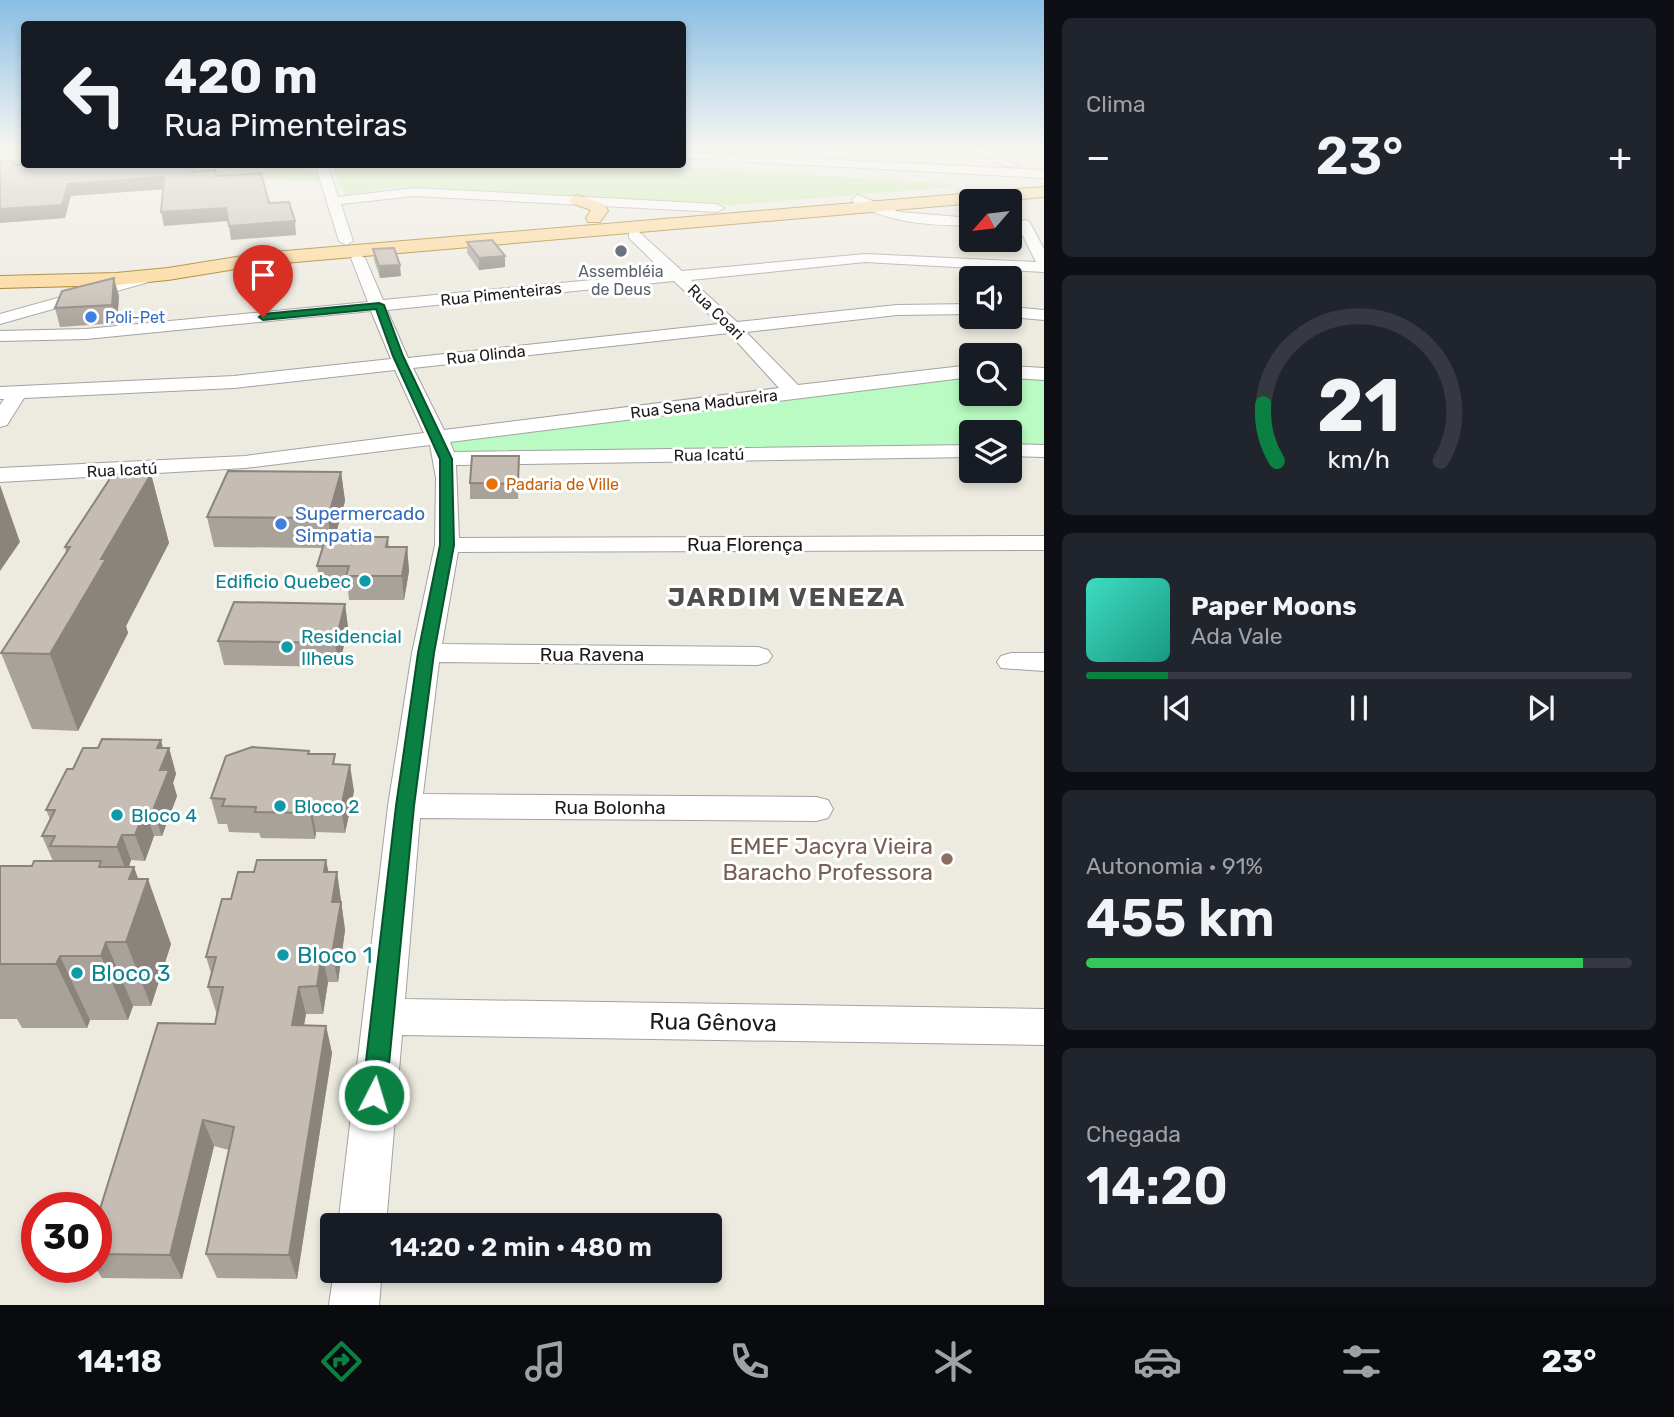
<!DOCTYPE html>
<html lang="pt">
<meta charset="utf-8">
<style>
:root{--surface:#171b24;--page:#20242c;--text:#f1f3f6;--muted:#9ea1a6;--line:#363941;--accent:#0b8043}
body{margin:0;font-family:Rubik,sans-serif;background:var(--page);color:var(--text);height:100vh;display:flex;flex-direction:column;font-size:26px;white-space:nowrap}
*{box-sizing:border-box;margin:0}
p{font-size:23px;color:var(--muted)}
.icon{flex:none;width:38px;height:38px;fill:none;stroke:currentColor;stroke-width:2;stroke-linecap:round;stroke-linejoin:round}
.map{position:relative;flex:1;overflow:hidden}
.sheet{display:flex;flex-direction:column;gap:18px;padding:18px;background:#0d0f14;width:630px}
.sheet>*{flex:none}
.hud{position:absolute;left:21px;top:21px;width:665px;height:147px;border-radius:7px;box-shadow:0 4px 10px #0003;background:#171b24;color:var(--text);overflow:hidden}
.needle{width:46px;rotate:242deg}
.tools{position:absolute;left:959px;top:189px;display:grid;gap:14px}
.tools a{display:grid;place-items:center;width:63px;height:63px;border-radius:7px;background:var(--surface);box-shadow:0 4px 10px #0003;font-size:35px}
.speed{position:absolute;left:21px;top:1192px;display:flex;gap:14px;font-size:35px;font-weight:700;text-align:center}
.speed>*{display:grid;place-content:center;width:91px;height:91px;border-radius:50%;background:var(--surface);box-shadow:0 4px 10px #0003;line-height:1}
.speed .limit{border:10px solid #d22;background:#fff;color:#111}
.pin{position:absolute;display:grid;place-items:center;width:60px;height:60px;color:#fff;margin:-72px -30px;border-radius:50% 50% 50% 0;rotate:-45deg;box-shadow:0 0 7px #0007}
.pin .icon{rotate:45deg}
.me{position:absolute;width:77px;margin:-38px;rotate:5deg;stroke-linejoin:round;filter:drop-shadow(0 0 5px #0008)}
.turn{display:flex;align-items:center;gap:24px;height:147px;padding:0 28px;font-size:32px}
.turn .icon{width:91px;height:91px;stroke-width:2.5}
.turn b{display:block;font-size:49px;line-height:60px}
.big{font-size:52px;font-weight:600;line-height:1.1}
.sheet .card{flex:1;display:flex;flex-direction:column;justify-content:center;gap:10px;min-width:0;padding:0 24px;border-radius:10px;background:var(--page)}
.sheet .dial{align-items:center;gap:0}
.dial svg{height:182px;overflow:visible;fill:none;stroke:var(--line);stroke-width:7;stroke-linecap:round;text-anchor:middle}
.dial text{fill:var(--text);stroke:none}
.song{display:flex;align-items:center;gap:21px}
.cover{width:84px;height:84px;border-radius:10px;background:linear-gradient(135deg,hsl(170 70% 55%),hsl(170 70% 35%))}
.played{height:7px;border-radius:4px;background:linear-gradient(90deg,var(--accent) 15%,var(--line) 15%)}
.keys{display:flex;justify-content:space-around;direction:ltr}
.heat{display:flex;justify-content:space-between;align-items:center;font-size:38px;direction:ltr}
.charge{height:10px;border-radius:5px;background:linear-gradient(90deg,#34c759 91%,var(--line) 0)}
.trip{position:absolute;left:320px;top:1213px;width:402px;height:70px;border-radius:7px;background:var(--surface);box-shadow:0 4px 10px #0003;font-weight:600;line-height:70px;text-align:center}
.dock{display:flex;height:112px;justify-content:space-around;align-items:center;background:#090b0e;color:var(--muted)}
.dock .icon{width:49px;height:49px}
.dock .on{color:var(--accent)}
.dock b{font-size:32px;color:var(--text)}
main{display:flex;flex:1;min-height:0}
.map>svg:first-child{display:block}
</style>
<main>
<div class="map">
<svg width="1044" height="1305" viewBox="0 0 1044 1305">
<rect width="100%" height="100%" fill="#edeae0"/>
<path fill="#c2eba2" d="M0 147H24V164L308 165 321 182 0 164Z
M330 165H660L951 184V187L732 205 397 187 345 195Z"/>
<path fill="#b9fbc2" d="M971 374V394H1010V374L1044 377V446L1010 445V432H971V446L454 451 447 439Z"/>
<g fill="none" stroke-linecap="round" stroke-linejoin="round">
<g stroke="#a2a2a2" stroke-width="2">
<path id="minor" d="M967 147H982L1018 165 1008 167Z
M682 152 1044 170V178L682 158Z
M315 164H327L338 197 414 188 717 204 724 208 717 212 414 196 341 204 353 241 346 245 339 241Z
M858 195 899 212 971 218V226C930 225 890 224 853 202L852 199Z
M1024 220 1029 221 1044 249V272L865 262 691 280 737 322 897 305 971 304V314L897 315 746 332 798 385 971 365V377L450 442 454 452 971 445V457L456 465 459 538 1044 536V550L458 552 442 644 758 647 768 650 772 656 768 662 758 665 439 662 423 794 816 797 828 800 833 809 828 818 816 821 420 818 405 999 1044 1009V1045L402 1035 386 1225H338L388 806 412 653 435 545 436 478 430 445 245 468 0 482V468L245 456 424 433 395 370 234 388 24 398 7 425 0 427V405L4 399H0V387L234 376 391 359 371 311 86 339 0 341V331L86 329 368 302 351 258 358 254 365 258 383 300 665 273 629 238V232H639L682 271 865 254 1036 262 1017 224ZM674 281 719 324 408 358 387 310ZM729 333 779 388 444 430 413 368Z
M158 270 163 272 166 275 163 278 0 324V314Z
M1010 307 1044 310V320L1009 317Z
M1010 366 1044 368V380L1010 378Z
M1010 444 1044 445V457L1010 456Z
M1011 653H1044V671L1001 668 997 662 1001 656Z
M334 1270H382L379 1305H329Z"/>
</g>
<g stroke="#926900" stroke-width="2">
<path id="major" d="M1044 187V197L261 265 168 280 116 285 0 288V276L116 273 168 268 261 253Z
M577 195 604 204 608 211 600 222H588L586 218 591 210 571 203 569 200Z"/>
</g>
<use href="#minor" fill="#fff" fill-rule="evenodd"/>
<use href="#major" fill="#ffd693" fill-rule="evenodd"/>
</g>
<path fill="#a9a29a" d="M467 242 505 267 479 270 467 253Z
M373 249 401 276 380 278 374 260Z
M119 296 117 323 60 327 55 308Z
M519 456 518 499H470V483Z
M341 472 345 501 335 537H388L389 547H407L409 571 404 600H349L348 590H321L317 566 322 548 214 547 207 517Z
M151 474 169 543 126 626 128 633 78 731 32 729 1 653 66 553 65 547Z
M345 604 348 628 339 667 224 665 218 641Z
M163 748H169L176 774 173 783 177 796 162 836H154L145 861 131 860 129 867 138 879 171 944 151 1006H133L128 1020H90L87 1028H22L17 1019H0V866H32L53 861 42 836 50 819 46 810 73 769Z
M309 751V754L337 765 354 791 345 833 316 832 315 839 261 838 259 833 229 832 227 824H218L211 798Z
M329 872H337L345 930 338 982H328L323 1014H306L304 1025 326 1026 332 1053 297 1279 217 1278 206 1254 229 1150 214 1146 182 1279 102 1278 95 1267H96V1222L215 1024 217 1015 208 987 211 973 206 957 231 899Z"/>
<path fill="#8a847d" d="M164 177 167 189 71 196 65 218 0 223V209L68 184Z
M226 208 228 221 164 226 161 212Z
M295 221 296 235 231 240 229 226Z
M505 256V267L479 270V258Z
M400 265 401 276 380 278 379 266Z
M114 278 119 296 117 323 112 305Z
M341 472 345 501 332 548 328 518Z
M151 474 169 543 126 626 128 633 78 731 50 654 101 559Z
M0 485 20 542 0 571Z
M407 547 409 571 404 600 402 576Z
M345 604 348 628 339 667 335 643Z
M161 740 165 756 169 748 176 774 173 783 177 796 162 836 153 810 160 770 157 748Z
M350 765 354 791 345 833 341 808Z
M311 807 316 832 315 839 310 813Z
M145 810 154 836 145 861 135 835Z
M122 835 131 860 127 873 117 847Z
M326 860 332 888 324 872Z
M134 867 143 892 148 879 171 944 151 1006 126 942 129 879Z
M337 872 345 930 338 982 332 954V902Z
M106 942 133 1006 128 1020 101 956Z
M322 954 328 982 323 1014 317 986Z
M60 956 90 1020 87 1028 56 964Z
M299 987 306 1014 299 1053 292 1025Z
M326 1026 332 1053 297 1279 289 1255Z
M203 1120 214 1146 182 1279 170 1255Z"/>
<path fill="#c5bcb3" stroke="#8a847d" stroke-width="2" d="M0 161H12L15 162 13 165 193 164 192 172 215 170 216 176 261 173 269 203 289 202 295 221 229 226 226 208 161 212 164 177 68 184 62 205 0 209Z
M492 240 505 256 479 258 467 242Z
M394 248 400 265 379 266 373 249Z
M114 278 112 305 55 308 62 291Z
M472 456H519L518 484 470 483Z
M228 471 341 472 328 518 207 517Z
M113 474H151L101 559H106L50 654 1 653 70 547H65Z
M326 537H388L386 547H407L402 576H346L349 566H317Z
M234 602 345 604 335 643 218 641Z
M102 739 161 740 157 748H169L160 770H169L153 810H145L135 835H122L117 847 50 846 55 836H42L55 810H46L67 769H73L83 748H98Z
M252 747 309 751 308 754H335L333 764 350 765 341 808 311 807 310 813 255 812 256 807 222 806 225 799 211 798 226 756Z
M257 860H326L324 872H337L332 902H341L332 954H322L317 986 299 987 292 1025 326 1026 289 1255 206 1254 234 1127 203 1120 170 1255 96 1254V1222L158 1023 215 1024 223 987H208L216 957H206L222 899H231L238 872H254Z
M34 861H101L99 867H134L129 879H148L126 942H106L101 956H60L56 964H0V866H32Z"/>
<linearGradient id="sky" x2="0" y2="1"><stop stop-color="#8abee4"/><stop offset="0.45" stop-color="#f7f6f1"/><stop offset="1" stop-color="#f7f6f1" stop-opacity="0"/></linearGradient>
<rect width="1044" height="330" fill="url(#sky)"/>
<path fill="#0b8043" stroke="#07532c" stroke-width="2" d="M379 303 384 305 403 356 452 459 454 545 434 653 414 806 386 1095 383 1103 374 1106 366 1103 362 1095 396 806 418 653 440 545V459L393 356 376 309 263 320 259 317 263 314Z"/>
<circle fill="#6b7280" stroke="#fff" stroke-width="2.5" cx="621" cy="251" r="7"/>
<g fill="#3f7fe0" stroke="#fff" stroke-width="2.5">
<circle cx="91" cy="317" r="7"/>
<circle cx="281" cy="524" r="7"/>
</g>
<circle fill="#e8710a" stroke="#fff" stroke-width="2.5" cx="492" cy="484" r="7"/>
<g fill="#0f9aa8" stroke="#fff" stroke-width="2.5">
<circle cx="365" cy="581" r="7"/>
<circle cx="287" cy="647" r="7"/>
<circle cx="280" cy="806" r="7"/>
<circle cx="117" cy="815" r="7"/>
<circle cx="283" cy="955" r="7"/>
<circle cx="77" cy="973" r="7"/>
</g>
<circle fill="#8d6e63" stroke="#fff" stroke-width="2.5" cx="947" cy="859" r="7"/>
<g text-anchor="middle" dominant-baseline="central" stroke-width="6" stroke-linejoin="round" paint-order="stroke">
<g font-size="16" fill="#5b616d" stroke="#fff">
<text x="621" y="271">Assembléia<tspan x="621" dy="18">de Deus</tspan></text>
</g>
<g font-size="16" fill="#1b1b1b" stroke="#fff">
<text transform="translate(501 294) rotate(-6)">Rua Pimenteiras</text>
<text transform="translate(716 312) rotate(44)">Rua Coari</text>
<text transform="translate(486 355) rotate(-6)">Rua Olinda</text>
<text transform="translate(704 404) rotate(-7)">Rua Sena Madureira</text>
<text transform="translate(709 455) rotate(-1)">Rua Icatú</text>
<text transform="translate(122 470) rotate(-3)">Rua Icatú</text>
</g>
<g font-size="16" fill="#366cbe" stroke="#fff" text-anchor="start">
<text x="105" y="317">Poli-Pet</text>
</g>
<g font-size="16" fill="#c56008" stroke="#fff" text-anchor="start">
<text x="506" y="484">Padaria de Ville</text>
</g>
<g font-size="19" fill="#366cbe" stroke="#fff" text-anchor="start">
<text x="295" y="513">Supermercado<tspan x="295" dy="22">Simpatia</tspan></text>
</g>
<g font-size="19" fill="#1b1b1b" stroke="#fff">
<text x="745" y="544">Rua Florença</text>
<text x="592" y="654">Rua Ravena</text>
<text x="610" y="807">Rua Bolonha</text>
</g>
<g font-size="19" fill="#0d838f" stroke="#fff" text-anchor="start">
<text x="351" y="581" text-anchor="end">Edificio Quebec</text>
<text x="301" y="636">Residencial<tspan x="301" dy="22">Ilheus</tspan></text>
<text x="294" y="806">Bloco 2</text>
<text x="131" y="815">Bloco 4</text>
</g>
<g font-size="23" fill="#785e54" stroke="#fff" text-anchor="end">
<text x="933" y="846">EMEF Jacyra Vieira<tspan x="933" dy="26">Baracho Professora</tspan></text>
</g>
<g font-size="23" fill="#0d838f" stroke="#fff" text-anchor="start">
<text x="297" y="955">Bloco 1</text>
<text x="91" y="973">Bloco 3</text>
</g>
<g font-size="23" fill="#1b1b1b" stroke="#fff">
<text transform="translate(713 1022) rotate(1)">Rua Gênova</text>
</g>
<g font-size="26" font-weight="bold" letter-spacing="2" fill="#4e4e4e" stroke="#fff">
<text x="787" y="597">JARDIM VENEZA</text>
</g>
</g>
</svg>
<div class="tools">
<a><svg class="needle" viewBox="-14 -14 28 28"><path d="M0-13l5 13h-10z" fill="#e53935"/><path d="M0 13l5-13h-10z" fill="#9ea1a6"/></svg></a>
<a><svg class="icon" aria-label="sound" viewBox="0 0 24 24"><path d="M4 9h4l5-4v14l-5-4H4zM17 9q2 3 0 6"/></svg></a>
<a><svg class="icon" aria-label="search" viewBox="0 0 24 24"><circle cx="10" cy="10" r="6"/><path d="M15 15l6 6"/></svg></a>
<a><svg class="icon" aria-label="layers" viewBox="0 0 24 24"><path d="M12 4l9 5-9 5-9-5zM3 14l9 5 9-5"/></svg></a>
</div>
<div class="speed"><div class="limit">30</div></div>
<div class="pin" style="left:263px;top:317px;background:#d93025"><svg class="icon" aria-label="arrive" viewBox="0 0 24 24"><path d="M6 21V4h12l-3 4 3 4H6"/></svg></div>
<svg class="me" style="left:374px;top:1095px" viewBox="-20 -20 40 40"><circle r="17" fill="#0b8043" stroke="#fff" stroke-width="3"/><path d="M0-11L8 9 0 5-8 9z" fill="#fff"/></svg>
<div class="trip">14:20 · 2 min · 480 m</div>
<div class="hud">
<div class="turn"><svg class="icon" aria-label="left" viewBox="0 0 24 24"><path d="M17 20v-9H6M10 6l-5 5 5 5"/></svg><div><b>420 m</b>Rua Pimenteiras</div></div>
</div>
</div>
<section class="sheet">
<div class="card"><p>Clima</p>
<div class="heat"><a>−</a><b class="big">23°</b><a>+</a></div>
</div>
<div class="card dial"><svg viewBox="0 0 100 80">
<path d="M14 69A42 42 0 1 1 86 69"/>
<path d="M14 69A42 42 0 0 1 8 44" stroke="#0b8043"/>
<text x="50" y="56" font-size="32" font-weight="700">21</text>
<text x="50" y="72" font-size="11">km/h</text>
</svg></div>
<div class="card">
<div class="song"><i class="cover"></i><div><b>Paper Moons</b><p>Ada Vale</p></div></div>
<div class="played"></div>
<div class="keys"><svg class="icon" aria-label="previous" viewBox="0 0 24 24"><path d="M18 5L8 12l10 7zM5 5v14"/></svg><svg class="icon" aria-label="pause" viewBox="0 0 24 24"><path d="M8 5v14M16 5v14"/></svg><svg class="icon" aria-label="next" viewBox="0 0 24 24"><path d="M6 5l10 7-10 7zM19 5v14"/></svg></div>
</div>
<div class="card"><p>Autonomia · 91%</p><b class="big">455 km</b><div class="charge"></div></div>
<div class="card"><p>Chegada</p><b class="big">14:20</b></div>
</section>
</main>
<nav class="dock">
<b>14:18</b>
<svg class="icon on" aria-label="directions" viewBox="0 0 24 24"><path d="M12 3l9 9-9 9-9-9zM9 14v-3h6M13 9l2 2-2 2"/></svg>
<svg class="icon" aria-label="music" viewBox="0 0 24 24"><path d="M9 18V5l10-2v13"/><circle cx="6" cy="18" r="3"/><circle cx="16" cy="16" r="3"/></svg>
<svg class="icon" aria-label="phone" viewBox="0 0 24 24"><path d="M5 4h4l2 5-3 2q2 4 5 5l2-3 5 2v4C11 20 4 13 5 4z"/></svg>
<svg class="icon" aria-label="climate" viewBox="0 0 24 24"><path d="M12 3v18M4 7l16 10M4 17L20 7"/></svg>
<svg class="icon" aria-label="car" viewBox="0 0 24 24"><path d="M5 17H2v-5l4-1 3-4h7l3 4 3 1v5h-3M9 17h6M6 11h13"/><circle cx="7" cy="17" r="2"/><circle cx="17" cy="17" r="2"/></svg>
<svg class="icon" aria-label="filters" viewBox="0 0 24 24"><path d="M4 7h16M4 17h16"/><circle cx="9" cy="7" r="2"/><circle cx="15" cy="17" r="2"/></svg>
<b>23°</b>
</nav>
